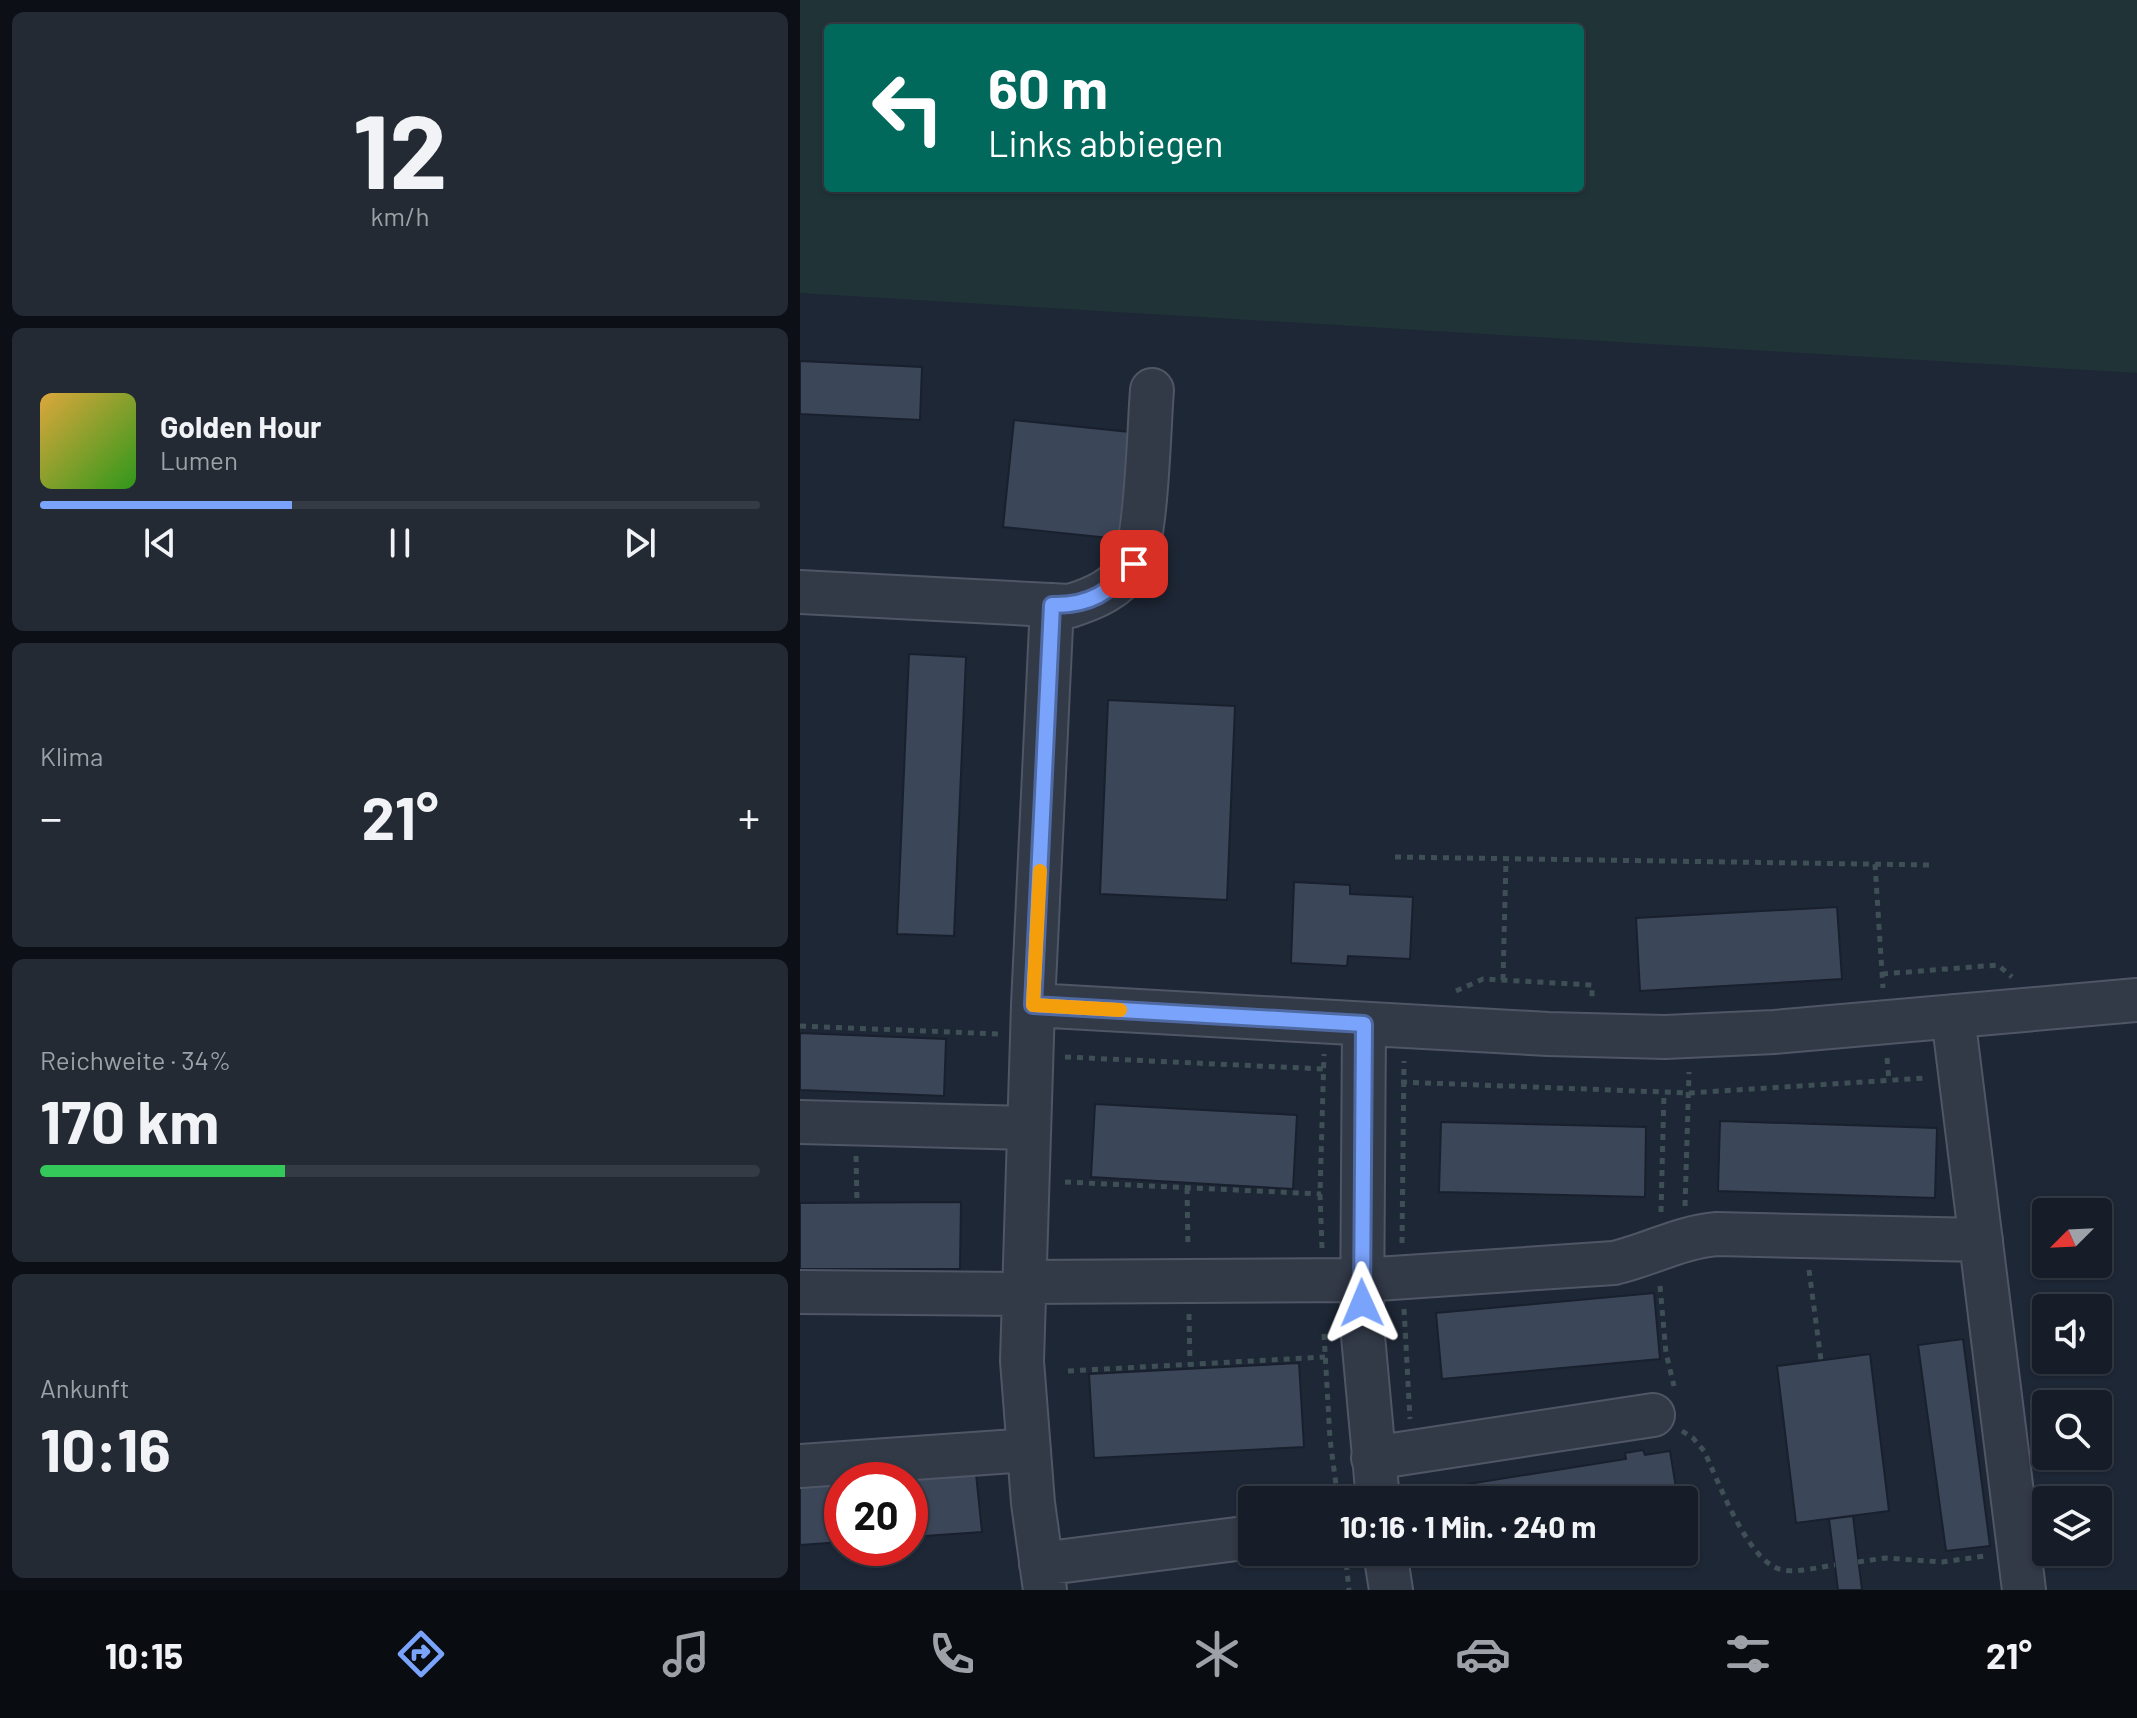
<!DOCTYPE html>
<html lang="de">
<meta charset="utf-8">
<style>
:root{--surface:#161d28;--page:#232a34;--text:#f1f3f6;--muted:#9ea2a8;--line:#353b45;--accent:#7aa3fb}
body{margin:0;font-family:Barlow,sans-serif;background:var(--page);color:var(--text);height:100vh;display:flex;flex-direction:column;font-size:30px;white-space:nowrap}
*{box-sizing:border-box;margin:0}
p{font-size:26px;color:var(--muted)}
.icon{flex:none;width:44px;height:44px;fill:none;stroke:currentColor;stroke-width:2;stroke-linecap:round;stroke-linejoin:round}
.map{position:relative;flex:1;overflow:hidden}
.panel{display:flex;flex-direction:column;gap:12px;padding:12px;background:#0c1016;width:800px}
.panel>*{flex:none}
.top-card{position:absolute;left:24px;top:24px;width:760px;height:168px;border-radius:8px;box-shadow:0 2px 6px #0004,0 0 0 2px var(--line);background:#00695c;color:#fff;overflow:hidden}
.needle{width:52px;rotate:246deg}
.tools{position:absolute;left:1232px;top:1198px;display:grid;gap:16px}
.tools a{display:grid;place-items:center;width:80px;height:80px;border-radius:8px;background:var(--surface);box-shadow:0 2px 6px #0004,0 0 0 2px var(--line);font-size:40px}
.speed{position:absolute;left:24px;top:1462px;display:flex;gap:16px;font-size:40px;font-weight:700;text-align:center}
.speed>*{display:grid;place-content:center;width:104px;height:104px;border-radius:50%;background:var(--surface);box-shadow:0 2px 6px #0004,0 0 0 2px var(--line);line-height:1}
.speed .limit{border:12px solid #d22;background:#fff;color:#111}
.pin{position:absolute;display:grid;place-items:center;width:68px;height:68px;color:#fff;margin:-34px;border-radius:16px;box-shadow:0 4px 12px #0006}
.me{position:absolute;width:88px;margin:-44px;rotate:359deg;stroke-linejoin:round;filter:drop-shadow(0 0 6px #0008)}
.turn{display:flex;align-items:center;gap:28px;height:168px;padding:0 32px;font-size:36px}
.turn .icon{width:104px;height:104px;stroke-width:2.5}
.turn b{display:block;font-size:56px;line-height:68px}
.big{font-size:60px;font-weight:700;line-height:1.1}
.panel .tile{flex:1;display:flex;flex-direction:column;justify-content:center;gap:12px;min-width:0;padding:0 28px;border-radius:12px;background:var(--page)}
.panel .dial{align-items:center;gap:0}
.dial b{font-size:104px;line-height:1}
.song{display:flex;align-items:center;gap:24px}
.cover{width:96px;height:96px;border-radius:12px;background:linear-gradient(135deg,hsl(40 70% 55%),hsl(110 70% 35%))}
.played{height:8px;border-radius:4px;background:linear-gradient(90deg,var(--accent) 35%,var(--line) 35%)}
.keys{display:flex;justify-content:space-around;direction:ltr}
.heat{display:flex;justify-content:space-between;align-items:center;font-size:44px;direction:ltr}
.charge{height:12px;border-radius:6px;background:linear-gradient(90deg,#34c759 34%,var(--line) 0)}
.trip{position:absolute;left:438px;top:1486px;width:460px;height:80px;border-radius:8px;background:var(--surface);box-shadow:0 2px 6px #0004,0 0 0 2px var(--line);font-weight:700;line-height:80px;text-align:center}
.tabs{display:flex;height:128px;justify-content:space-around;align-items:center;background:#090c10;color:var(--muted)}
.tabs .icon{width:56px;height:56px}
.tabs .on{color:var(--accent)}
.tabs b{font-size:36px;color:var(--text)}
main{display:flex;flex:1;min-height:0}
.map>svg:first-child{display:block}
</style>
<main>
<section class="panel">
<div class="tile dial"><b>12</b><p>km/h</p></div>
<div class="tile">
<div class="song"><i class="cover"></i><div><b>Golden Hour</b><p>Lumen</p></div></div>
<div class="played"></div>
<div class="keys"><svg class="icon" aria-label="previous" viewBox="0 0 24 24"><path d="M18 5L8 12l10 7zM5 5v14"/></svg><svg class="icon" aria-label="pause" viewBox="0 0 24 24"><path d="M8 5v14M16 5v14"/></svg><svg class="icon" aria-label="next" viewBox="0 0 24 24"><path d="M6 5l10 7-10 7zM19 5v14"/></svg></div>
</div>
<div class="tile"><p>Klima</p>
<div class="heat"><a>−</a><b class="big">21°</b><a>+</a></div>
</div>
<div class="tile"><p>Reichweite · 34%</p><b class="big">170 km</b><div class="charge"></div></div>
<div class="tile"><p>Ankunft</p><b class="big">10:16</b></div>
</section>
<div class="map">
<svg width="1337" height="1590" viewBox="0 0 1337 1590">
<rect width="100%" height="100%" fill="#1e2736"/>
<path fill="#203337" fill-rule="evenodd" d="M0 0H1337V373L0 293ZM28 28H780V188H28Z"/>
<path fill="#3c4659" stroke="#19202d" stroke-width="2" d="M0 361 122 367 120 420 0 414Z
M214 420 330 432 319 539 203 527Z
M109 654 166 657 154 936 97 934Z
M308 700 435 706 427 900 300 894Z
M494 882 550 885V894L613 897 610 959 548 956 547 966 491 963Z
M1037 907 1042 979 840 991 836 918Z
M0 1033 146 1039 144 1096 0 1090Z
M295 1104 497 1115 493 1189 291 1177Z
M920 1121 1137 1128 1135 1198 918 1191Z
M641 1122 846 1127 845 1197 639 1192Z
M161 1202 160 1269H0V1203Z
M854 1293 860 1359 642 1379 636 1313Z
M1163 1339 1190 1546 1146 1551 1118 1345Z
M1070 1354 1089 1511 996 1523 977 1366Z
M499 1363 504 1447 294 1458 289 1374Z
M843 1450 845 1455 870 1451 878 1500H665L662 1485 826 1459 825 1453Z
M175 1464 182 1532 110 1537V1480H42V1542L0 1545V1477Z
M1053 1516 1062 1590H1038L1029 1519Z"/>
<g fill="none" stroke-linecap="round" stroke-linejoin="round">
<g stroke="#4f5665" stroke-width="46">
<path id="minor" d="M0 592 270 606C295 598 316 589 331 567 347 544 349 425 352 390
M233 1005 748 1034 865 1037 974 1032 1337 1000
M1153 1016 1224 1590
M564 1024 562 1325 578 1500
M0 1122 229 1128
M225 1282 562 1280 814 1263C849 1255 880 1237 917 1234L1181 1240
M0 1292 224 1294
M573 1458 853 1415
M0 1466 229 1450
M585 1552 591 1590
M241 1564 452 1537
M245 1590 233 1503 222 1361 233 1005 252 605"/>
</g>
<path stroke="#3e5055" stroke-width="5" stroke-dasharray="6 6" stroke-linecap="butt" d="M595 857 1131 865
M1075 864 1083 988
M1082 974 1198 965 1212 977
M703 980 706 859
M656 991 683 979 792 985V1000
M0 1026 199 1034
M265 1057 524 1069
M1087 1058 1089 1081
M601 1082 889 1093 1126 1078
M56 1156 57 1203
M265 1182 521 1194
M387 1188 388 1248
M885 1206 889 1072
M861 1212 864 1092
M602 1243 604 1061
M522 1248 520 1194 524 1054
M1009 1270 1021 1360
M860 1286 866 1353 874 1386
M604 1309 610 1419
M389 1314 390 1365
M524 1334 530 1439 538 1500
M268 1371 525 1357
M882 1431 893 1438 904 1451C919 1482 946 1558 979 1569 996 1574 1018 1567 1035 1565
M545 1552 549 1590
M1058 1562 1085 1558 1142 1562 1185 1556"/>
<use href="#minor" stroke="#323947" stroke-width="42"/>
</g>
<g fill="none" stroke-linecap="round" stroke-linejoin="round">
<g stroke="#4f6aa3" stroke-width="20">
<path id="route" d="M334 564C311 592 289 606 252 605L233 1005 564 1024 562 1303"/>
</g>
<use href="#route" stroke="#7aa3fb" stroke-width="14"/>
<path stroke="#f59e0b" stroke-width="14" d="M240 871 233 1005 320 1010"/>
</g>
</svg>
<div class="tools">
<a><svg class="needle" viewBox="-14 -14 28 28"><path d="M0-13l5 13h-10z" fill="#e53935"/><path d="M0 13l5-13h-10z" fill="#9ea2a8"/></svg></a>
<a><svg class="icon" aria-label="sound" viewBox="0 0 24 24"><path d="M4 9h4l5-4v14l-5-4H4zM17 9q2 3 0 6"/></svg></a>
<a><svg class="icon" aria-label="search" viewBox="0 0 24 24"><circle cx="10" cy="10" r="6"/><path d="M15 15l6 6"/></svg></a>
<a><svg class="icon" aria-label="layers" viewBox="0 0 24 24"><path d="M12 4l9 5-9 5-9-5zM3 14l9 5 9-5"/></svg></a>
</div>
<div class="speed"><div class="limit">20</div></div>
<div class="pin" style="left:334px;top:564px;background:#d93025"><svg class="icon" aria-label="arrive" viewBox="0 0 24 24"><path d="M6 21V4h12l-3 4 3 4H6"/></svg></div>
<svg class="me" style="left:562px;top:1303px" viewBox="-20 -20 40 40"><path d="M0-17L14 15 0 8-14 15z" fill="#7aa3fb" stroke="#fff" stroke-width="4"/></svg>
<div class="trip">10:16 · 1 Min. · 240 m</div>
<div class="top-card">
<div class="turn"><svg class="icon" aria-label="left" viewBox="0 0 24 24"><path d="M17 20v-9H6M10 6l-5 5 5 5"/></svg><div><b>60 m</b>Links abbiegen</div></div>
</div>
</div>
</main>
<nav class="tabs">
<b>10:15</b>
<svg class="icon on" aria-label="directions" viewBox="0 0 24 24"><path d="M12 3l9 9-9 9-9-9zM9 14v-3h6M13 9l2 2-2 2"/></svg>
<svg class="icon" aria-label="music" viewBox="0 0 24 24"><path d="M9 18V5l10-2v13"/><circle cx="6" cy="18" r="3"/><circle cx="16" cy="16" r="3"/></svg>
<svg class="icon" aria-label="phone" viewBox="0 0 24 24"><path d="M5 4h4l2 5-3 2q2 4 5 5l2-3 5 2v4C11 20 4 13 5 4z"/></svg>
<svg class="icon" aria-label="climate" viewBox="0 0 24 24"><path d="M12 3v18M4 7l16 10M4 17L20 7"/></svg>
<svg class="icon" aria-label="car" viewBox="0 0 24 24"><path d="M5 17H2v-5l4-1 3-4h7l3 4 3 1v5h-3M9 17h6M6 11h13"/><circle cx="7" cy="17" r="2"/><circle cx="17" cy="17" r="2"/></svg>
<svg class="icon" aria-label="filters" viewBox="0 0 24 24"><path d="M4 7h16M4 17h16"/><circle cx="9" cy="7" r="2"/><circle cx="15" cy="17" r="2"/></svg>
<b>21°</b>
</nav>
